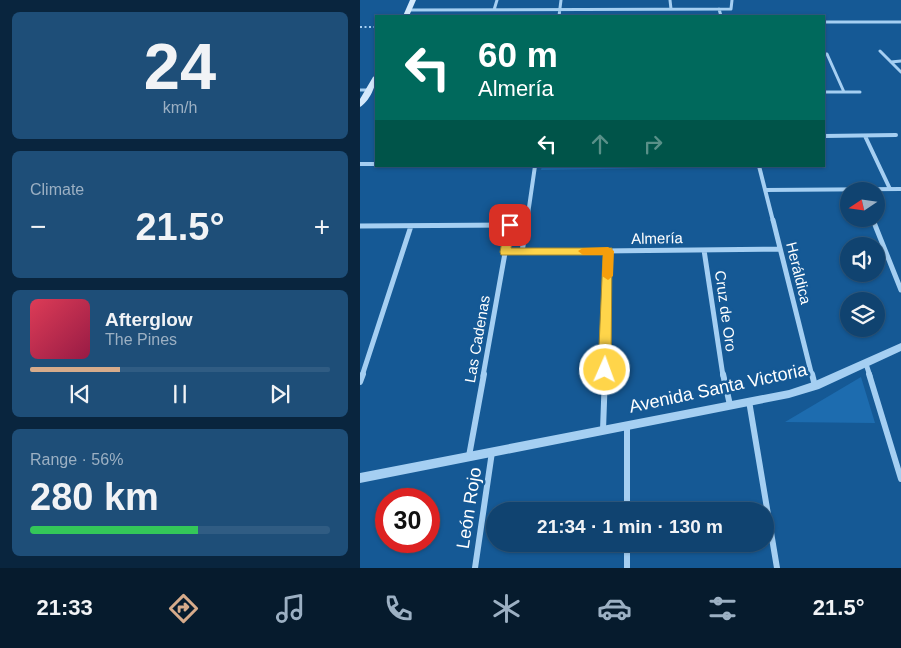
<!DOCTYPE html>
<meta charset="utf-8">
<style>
:root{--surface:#104370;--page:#1e4e78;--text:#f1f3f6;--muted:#9cb0c3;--line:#305c83;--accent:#d6ab8b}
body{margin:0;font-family:Arial,sans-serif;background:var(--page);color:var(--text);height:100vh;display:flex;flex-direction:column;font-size:19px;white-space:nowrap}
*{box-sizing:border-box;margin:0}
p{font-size:16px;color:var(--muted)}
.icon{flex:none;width:28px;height:28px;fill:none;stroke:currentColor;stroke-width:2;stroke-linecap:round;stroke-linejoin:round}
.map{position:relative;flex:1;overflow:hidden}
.panel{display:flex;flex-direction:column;gap:12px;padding:12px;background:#09253e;width:360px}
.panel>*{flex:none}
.banner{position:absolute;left:15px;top:15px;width:450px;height:152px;border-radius:0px;box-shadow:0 1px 4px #0004,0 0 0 1px var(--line);background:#00695c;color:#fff;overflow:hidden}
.needle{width:32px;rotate:257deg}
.tools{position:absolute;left:480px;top:182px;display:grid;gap:10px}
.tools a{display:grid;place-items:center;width:45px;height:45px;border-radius:50%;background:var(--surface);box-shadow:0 1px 4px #0004,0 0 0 1px var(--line);font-size:25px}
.speed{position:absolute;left:15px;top:488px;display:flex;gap:10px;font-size:25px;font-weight:700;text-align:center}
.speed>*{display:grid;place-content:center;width:65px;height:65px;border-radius:50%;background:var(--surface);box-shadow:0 1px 4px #0004,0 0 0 1px var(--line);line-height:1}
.speed .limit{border:8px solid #d22;background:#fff;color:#111}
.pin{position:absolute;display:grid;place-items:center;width:42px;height:42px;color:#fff;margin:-21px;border-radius:10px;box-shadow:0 2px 8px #0006}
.me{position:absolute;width:55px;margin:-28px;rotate:2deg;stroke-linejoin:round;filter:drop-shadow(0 0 4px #0008)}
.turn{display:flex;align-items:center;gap:18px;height:105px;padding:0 20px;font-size:22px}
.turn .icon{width:65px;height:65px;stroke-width:2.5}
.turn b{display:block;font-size:35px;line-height:42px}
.lanes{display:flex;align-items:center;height:48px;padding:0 20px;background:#0003;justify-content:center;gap:25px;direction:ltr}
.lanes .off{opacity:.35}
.big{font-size:38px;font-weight:600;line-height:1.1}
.panel .card{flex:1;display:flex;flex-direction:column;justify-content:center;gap:8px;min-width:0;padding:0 18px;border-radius:8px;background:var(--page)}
.panel .dial{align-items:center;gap:0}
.dial b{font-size:65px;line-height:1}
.song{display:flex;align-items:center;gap:15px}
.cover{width:60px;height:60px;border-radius:8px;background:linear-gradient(135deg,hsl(350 70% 55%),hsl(340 70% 35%))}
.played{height:5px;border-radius:2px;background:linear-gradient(90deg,var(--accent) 30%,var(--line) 30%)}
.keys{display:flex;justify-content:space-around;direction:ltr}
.heat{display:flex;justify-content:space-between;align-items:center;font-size:28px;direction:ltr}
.charge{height:8px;border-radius:4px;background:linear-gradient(90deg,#34c759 56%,var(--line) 0)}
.trip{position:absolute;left:126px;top:502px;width:288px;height:50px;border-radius:25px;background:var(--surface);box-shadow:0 1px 4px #0004,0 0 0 1px var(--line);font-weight:600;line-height:50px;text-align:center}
.tab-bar{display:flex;height:80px;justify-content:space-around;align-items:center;background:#061b2d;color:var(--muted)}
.tab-bar .icon{width:35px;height:35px}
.tab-bar .selected{color:var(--accent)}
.tab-bar b{font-size:22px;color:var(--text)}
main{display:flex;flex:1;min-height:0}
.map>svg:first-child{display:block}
</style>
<main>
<section class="panel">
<div class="card dial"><b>24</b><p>km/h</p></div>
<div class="card"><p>Climate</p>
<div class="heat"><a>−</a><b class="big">21.5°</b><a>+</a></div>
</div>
<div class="card">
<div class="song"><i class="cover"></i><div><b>Afterglow</b><p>The Pines</p></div></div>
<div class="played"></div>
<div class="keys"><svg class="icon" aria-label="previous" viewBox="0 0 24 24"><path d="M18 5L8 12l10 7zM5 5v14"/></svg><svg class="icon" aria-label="pause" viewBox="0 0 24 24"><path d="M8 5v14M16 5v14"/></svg><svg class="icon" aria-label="next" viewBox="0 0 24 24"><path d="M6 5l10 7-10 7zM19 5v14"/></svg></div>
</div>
<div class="card"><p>Range · 56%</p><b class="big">280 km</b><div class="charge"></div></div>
</section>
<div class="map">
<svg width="541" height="568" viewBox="0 0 541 568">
<rect width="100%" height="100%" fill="#155995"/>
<path fill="#1d6caf" d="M182 166H359V167L181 170Z
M501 377 515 423 425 422Z"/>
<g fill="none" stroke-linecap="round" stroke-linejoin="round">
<path stroke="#a5cff2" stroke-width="2" stroke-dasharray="2 2.5" stroke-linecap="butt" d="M0 27H16"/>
<path stroke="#a5cff2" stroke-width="3" d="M310 0 311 9
M359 9 361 16
M49 10 371 9 372 0
M134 10 137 0
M199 16 201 0
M464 22H541
M520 51 541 72
M464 54H467L484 92
M531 62 541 61
M0 90H9
M464 92H500"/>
<path stroke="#a5cff2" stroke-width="4" d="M464 136 536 135
M505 136 530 189
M0 164H16
M399 166 413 221
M405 190 541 189
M512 219 513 221
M167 221 175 166"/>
<path stroke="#a5cff2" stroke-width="5" d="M413 220 452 376
M513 220 541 290
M0 226 150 225 123 376
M344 250 363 376
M145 252 420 249
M162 252 167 220
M506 364 510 376
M2 376 51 226
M245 376 249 251"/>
<path stroke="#a5cff2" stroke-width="6" d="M363 374 370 405
M452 374 455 386
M509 374 541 479
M0 382 3 374
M389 401 417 568
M267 425V511
M243 430 245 374
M109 456 124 374
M267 544V568
M115 568 132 452"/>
<path fill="#a5cff2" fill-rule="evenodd" d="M541 343V351L459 389 429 398 0 483V473L429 390 453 382Z"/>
<path fill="#d4e9fc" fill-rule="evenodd" d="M50 0H56L49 16H43Z
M16 75C17 85 9 102 0 107V99L13 77Z"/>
</g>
<path fill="#ffd54a" stroke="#a68a30" d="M150 222 155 225 151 248H252L251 370 249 374H240L238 370 243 255H141L140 252 145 225Z"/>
<path fill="#f59e0b" d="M248 247 254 251 253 276 248 280 242 276 243 255H223L218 251 223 248Z"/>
<g text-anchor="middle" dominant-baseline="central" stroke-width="5" stroke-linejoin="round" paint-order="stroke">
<g font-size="15" fill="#fff" stroke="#155995">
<text transform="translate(297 238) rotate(-1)">Almería</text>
<text transform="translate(439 273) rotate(76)">Heráldica</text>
<text transform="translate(366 311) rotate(82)">Cruz de Oro</text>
<text transform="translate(117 339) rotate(-80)">Las Cadenas</text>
</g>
<g font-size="18" fill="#fff" stroke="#155995">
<text transform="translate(358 388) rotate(-12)">Avenida Santa Victoria</text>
<text transform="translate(109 508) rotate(-81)">León Rojo</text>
</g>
</g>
</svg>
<div class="tools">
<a><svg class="needle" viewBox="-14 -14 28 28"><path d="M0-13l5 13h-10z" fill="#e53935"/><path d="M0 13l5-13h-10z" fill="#9cb0c3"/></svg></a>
<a><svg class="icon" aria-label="sound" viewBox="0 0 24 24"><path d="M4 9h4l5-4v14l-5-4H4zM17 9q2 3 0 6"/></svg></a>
<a><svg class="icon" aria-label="layers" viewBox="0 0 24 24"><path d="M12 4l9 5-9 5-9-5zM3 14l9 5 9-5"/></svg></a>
</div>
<div class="speed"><div class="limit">30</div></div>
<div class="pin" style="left:150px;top:225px;background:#d93025"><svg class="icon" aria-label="arrive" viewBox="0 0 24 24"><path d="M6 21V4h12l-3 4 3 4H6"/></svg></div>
<svg class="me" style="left:245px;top:370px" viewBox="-20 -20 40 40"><circle r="17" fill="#ffd54a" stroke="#fff" stroke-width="3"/><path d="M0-11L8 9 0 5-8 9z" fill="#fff"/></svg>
<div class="trip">21:34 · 1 min · 130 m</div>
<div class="banner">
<div class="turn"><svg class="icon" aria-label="left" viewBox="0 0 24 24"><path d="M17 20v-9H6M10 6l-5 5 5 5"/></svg><div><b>60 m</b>Almería</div></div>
<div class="lanes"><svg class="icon" aria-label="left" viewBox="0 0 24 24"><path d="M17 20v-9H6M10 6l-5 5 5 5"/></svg><svg class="icon off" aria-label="ahead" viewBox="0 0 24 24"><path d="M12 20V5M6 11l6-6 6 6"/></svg><svg class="icon off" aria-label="right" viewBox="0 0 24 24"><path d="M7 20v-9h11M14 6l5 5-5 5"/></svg></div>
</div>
</div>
</main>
<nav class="tab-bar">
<b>21:33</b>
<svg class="icon selected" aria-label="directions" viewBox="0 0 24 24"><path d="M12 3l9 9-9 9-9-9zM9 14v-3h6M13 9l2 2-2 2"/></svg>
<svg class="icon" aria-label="music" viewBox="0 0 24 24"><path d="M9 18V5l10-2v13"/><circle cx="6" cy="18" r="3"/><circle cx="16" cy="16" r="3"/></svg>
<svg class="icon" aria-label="phone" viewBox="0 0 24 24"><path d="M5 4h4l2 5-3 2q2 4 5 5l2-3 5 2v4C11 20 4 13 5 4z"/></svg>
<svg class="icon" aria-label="climate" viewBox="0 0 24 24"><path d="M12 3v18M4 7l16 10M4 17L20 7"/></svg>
<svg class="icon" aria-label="car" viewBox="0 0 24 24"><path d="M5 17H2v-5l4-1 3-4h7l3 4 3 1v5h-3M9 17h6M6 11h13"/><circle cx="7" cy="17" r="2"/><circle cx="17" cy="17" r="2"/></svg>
<svg class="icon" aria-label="filters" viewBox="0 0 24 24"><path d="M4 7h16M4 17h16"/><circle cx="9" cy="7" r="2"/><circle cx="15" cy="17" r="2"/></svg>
<b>21.5°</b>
</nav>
